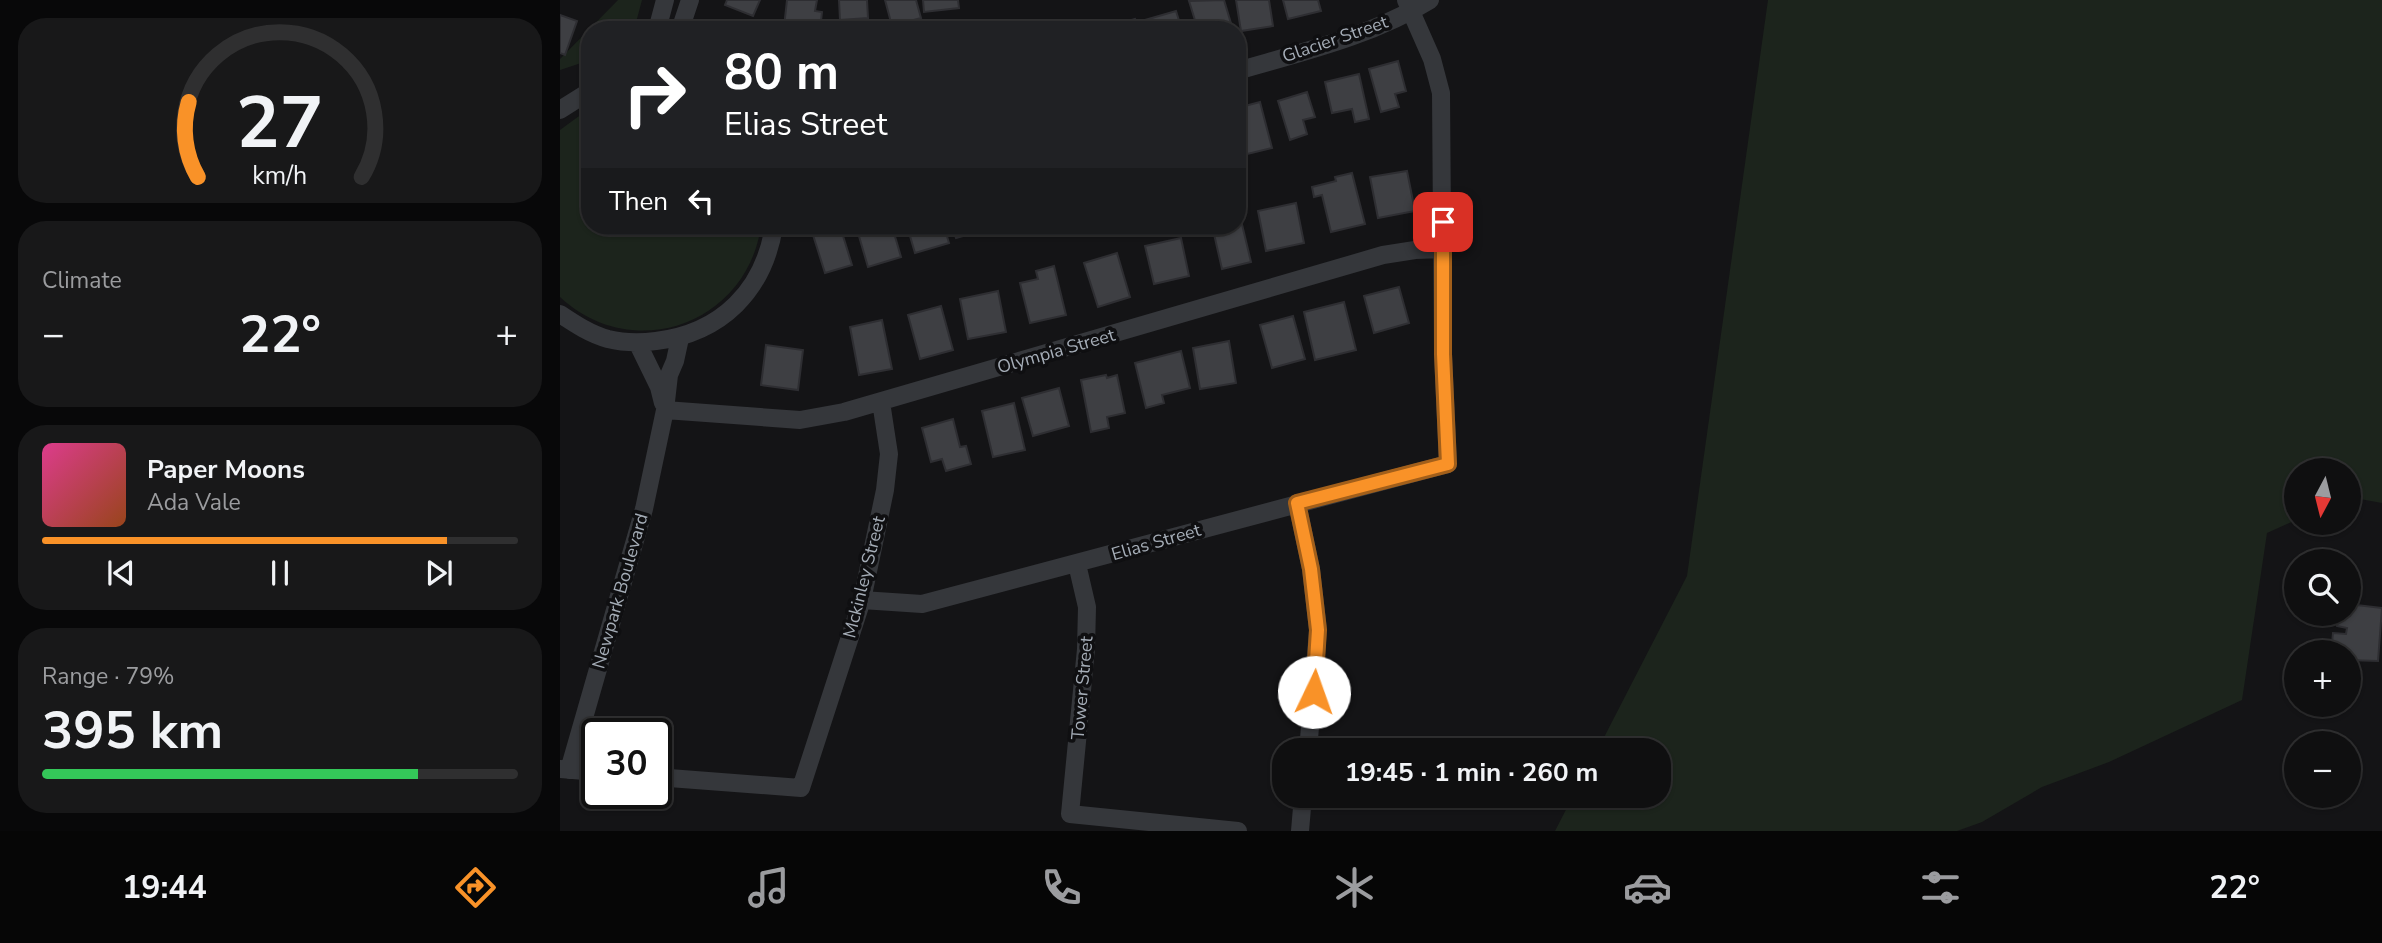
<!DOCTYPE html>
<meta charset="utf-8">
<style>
:root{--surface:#0f0f10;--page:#181819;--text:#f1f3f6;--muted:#9b9c9f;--line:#2f2f30;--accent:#f99228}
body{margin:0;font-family:"Nunito Sans",sans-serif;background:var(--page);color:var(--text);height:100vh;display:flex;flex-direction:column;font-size:26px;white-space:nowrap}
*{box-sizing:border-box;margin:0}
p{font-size:23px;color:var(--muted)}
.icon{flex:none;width:38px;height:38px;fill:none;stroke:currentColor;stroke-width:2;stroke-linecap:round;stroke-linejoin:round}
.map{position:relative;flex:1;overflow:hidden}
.panel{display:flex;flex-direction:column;gap:18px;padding:18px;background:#080809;width:560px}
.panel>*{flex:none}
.guide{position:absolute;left:21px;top:21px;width:665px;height:214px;border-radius:28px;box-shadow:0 2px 5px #0004,0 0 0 2px var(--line);background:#202124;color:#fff;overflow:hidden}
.needle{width:46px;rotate:187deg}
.tools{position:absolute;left:1724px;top:458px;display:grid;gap:14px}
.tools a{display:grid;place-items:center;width:77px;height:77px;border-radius:50%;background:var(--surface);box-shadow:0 2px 5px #0004,0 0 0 2px var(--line);font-size:35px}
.speed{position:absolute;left:21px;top:718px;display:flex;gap:14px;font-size:35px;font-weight:700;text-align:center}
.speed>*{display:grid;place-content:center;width:91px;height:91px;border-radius:50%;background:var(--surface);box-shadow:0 2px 5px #0004,0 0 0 2px var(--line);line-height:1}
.speed .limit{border:4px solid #111;border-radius:10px;background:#fff;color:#111}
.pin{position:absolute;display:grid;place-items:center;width:60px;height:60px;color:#fff;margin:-30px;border-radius:14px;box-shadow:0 4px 10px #0006}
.me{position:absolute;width:77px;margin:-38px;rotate:3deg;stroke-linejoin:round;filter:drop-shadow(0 0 5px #0008)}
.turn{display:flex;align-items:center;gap:24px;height:147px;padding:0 28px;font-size:32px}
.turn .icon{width:91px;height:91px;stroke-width:2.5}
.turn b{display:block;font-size:49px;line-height:60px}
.then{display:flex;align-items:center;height:66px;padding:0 28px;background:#0003;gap:14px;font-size:26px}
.big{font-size:52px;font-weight:700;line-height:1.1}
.panel .widget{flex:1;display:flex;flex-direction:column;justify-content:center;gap:10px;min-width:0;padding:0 24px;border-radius:28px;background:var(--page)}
.panel .dial{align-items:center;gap:0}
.dial svg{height:182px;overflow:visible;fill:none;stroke:var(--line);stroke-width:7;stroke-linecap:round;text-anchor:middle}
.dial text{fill:var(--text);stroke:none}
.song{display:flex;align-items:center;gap:21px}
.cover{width:84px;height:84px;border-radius:10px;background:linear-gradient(135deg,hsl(330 70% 55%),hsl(20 70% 35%))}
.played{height:7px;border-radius:4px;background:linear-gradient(90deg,var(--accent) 85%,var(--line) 85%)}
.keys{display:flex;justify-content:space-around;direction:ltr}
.heat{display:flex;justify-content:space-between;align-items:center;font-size:38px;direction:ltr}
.charge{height:10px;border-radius:5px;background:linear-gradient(90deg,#34c759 79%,var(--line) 0)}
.trip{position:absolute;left:712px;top:738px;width:399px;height:70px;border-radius:28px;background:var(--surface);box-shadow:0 2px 5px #0004,0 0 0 2px var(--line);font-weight:700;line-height:70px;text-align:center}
.menu{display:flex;height:112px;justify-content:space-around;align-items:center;background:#060606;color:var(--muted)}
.menu .icon{width:49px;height:49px}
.menu .on{color:var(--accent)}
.menu b{font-size:32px;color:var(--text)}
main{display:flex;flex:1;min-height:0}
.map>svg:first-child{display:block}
</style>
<main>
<section class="panel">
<div class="widget dial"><svg viewBox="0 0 100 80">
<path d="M14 69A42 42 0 1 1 86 69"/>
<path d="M14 69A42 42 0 0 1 10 36" stroke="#f99228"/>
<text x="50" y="56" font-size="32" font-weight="700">27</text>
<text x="50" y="72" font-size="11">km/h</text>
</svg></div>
<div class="widget"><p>Climate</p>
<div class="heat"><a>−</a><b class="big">22°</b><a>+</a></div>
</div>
<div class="widget">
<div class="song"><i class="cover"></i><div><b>Paper Moons</b><p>Ada Vale</p></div></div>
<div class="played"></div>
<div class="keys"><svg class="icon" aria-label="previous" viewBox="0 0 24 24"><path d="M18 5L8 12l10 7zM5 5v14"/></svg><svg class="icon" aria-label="pause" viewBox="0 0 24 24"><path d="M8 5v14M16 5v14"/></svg><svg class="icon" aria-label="next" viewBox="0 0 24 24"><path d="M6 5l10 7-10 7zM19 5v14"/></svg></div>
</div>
<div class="widget"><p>Range · 79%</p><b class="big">395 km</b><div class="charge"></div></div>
</section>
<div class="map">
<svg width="1822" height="831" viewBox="0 0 1822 831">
<rect width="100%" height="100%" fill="#141416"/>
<path fill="#1c241c" d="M58 0H82L74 30H30V60L0 70V59Z
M1208 0H1822V503L1789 497 1788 471H1736V520L1707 533 1682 700 1549 762 1482 787 1422 822 1397 831H995L1013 796H1099V751H1037L1127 576Z
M30 108V226H201C187 324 73 365 0 297V130Z"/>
<path fill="#3e3f43" stroke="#2e2e32" stroke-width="2" d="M167 0H200L193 16 165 5Z
M227 0H257L255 11 262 12 260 30 224 27Z
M279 0H307L308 18 280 20Z
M325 0H356L361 18 332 26Z
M363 0H398L399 8 364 12Z
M664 0 673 30H638L629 1Z
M676 0H709L713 26 681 31Z
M723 0H758L761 11 728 19Z
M616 11 622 30H588L585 20Z
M0 15 17 21 5 55 0 53Z
M575 19 578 30H542V28Z
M838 61 846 91 835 94 839 107 821 112 809 69Z
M799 74 809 119 795 122 792 109 772 113 765 82Z
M747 92 755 117 743 120 747 134 730 140 718 101Z
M700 102 712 148 679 156 677 108Z
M847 171 855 211 818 218 810 177Z
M792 173 805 224 771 232 762 195 754 197 752 187 776 181 775 177Z
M736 203 744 243 706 251 698 211Z
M680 216 691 262 662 269 654 234 665 232 664 226H677V217Z
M280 226 292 265 265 273 253 235Z
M296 226H332L341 257 308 267Z
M347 226H384L389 243 355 253Z
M392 226H430L431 228 396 238Z
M621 238 629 276 594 284 585 246Z
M557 253 570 297 538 307 524 263Z
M494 266 506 315 470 323 460 283 478 279 476 271Z
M839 287 849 323 814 333 804 296Z
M438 291 446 332 408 339 400 299Z
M784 302 796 350 755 360 744 312Z
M381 306 393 350 360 359 348 315Z
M733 316 745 359 712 368 700 325Z
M322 320 332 369 299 375 290 327Z
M669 341 676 383 640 389 633 348Z
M206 345 243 350 238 390 201 385Z
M621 351 630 388 602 395 604 403 586 408 575 363Z
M546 375 547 378 557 375 565 413 547 417 549 428 531 432 521 380Z
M499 388 509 426 473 436 462 398Z
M454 403 465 450 433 457 422 411Z
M393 419 400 447 406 446 411 464 386 471 382 459 371 462 362 428Z
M1788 604 1822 608 1818 661 1788 660V653H1771L1773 633 1786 634 1787 628 1777 626 1778 614H1788Z"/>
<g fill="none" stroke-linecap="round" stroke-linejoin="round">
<path stroke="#35373b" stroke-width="18" d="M97 30 105 0
M120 30 130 0
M677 71C742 52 812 36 870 0
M0 110 30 91
M0 314C15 324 30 334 48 339 64 343 80 343 96 341 162 333 204 290 214 226
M78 344 99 387 103 403
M105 410 240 420 284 412 823 255 855 250 883 249
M737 503 751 569 758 630 748 751
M517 564 527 607 526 649 510 814 678 831
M302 600 362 604 888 464 883 354 881 93 872 59 846 0
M0 769 37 772
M9 770 84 509 105 410 109 375 115 361 120 338
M96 777 241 788 302 600 325 490 329 454 321 402
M740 831 743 796"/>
</g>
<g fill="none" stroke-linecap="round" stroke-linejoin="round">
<g stroke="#a25f1a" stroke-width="18">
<path id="route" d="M754 692 758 630 751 569 737 503 888 464 883 354V222"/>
</g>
<use href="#route" stroke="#f99228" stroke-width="12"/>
</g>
<g text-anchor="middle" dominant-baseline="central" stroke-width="7" stroke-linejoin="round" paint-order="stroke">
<g font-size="18" fill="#a5adb7" stroke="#0f0f11">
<text transform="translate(775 39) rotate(-19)">Glacier Street</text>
<text transform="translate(496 351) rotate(-16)">Olympia Street</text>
<text transform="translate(596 542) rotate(-16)">Elias Street</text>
<text transform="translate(304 577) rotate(-76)">Mckinley Street</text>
<text transform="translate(60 591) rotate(-74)">Newpark Boulevard</text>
<text transform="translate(522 688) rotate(-85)">Tower Street</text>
</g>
</g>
</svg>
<div class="tools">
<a><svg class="needle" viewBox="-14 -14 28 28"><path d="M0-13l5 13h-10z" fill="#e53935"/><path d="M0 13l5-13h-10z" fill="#9b9c9f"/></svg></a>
<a><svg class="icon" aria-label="search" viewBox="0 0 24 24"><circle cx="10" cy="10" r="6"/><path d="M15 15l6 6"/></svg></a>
<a>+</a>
<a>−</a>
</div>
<div class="speed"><div class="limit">30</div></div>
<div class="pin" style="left:883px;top:222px;background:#d93025"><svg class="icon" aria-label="arrive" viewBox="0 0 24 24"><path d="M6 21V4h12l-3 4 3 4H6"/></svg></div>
<svg class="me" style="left:754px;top:692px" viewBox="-20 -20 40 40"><circle r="19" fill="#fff"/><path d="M0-13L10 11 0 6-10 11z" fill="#f99228"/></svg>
<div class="trip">19:45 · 1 min · 260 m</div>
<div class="guide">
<div class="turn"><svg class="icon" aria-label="right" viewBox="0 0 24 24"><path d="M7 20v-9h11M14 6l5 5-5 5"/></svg><div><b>80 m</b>Elias Street</div></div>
<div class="then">Then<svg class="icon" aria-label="left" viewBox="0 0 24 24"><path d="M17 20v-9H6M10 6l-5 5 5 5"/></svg></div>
</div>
</div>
</main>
<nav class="menu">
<b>19:44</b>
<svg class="icon on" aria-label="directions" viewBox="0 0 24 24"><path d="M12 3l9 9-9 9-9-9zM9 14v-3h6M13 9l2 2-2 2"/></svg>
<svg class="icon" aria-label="music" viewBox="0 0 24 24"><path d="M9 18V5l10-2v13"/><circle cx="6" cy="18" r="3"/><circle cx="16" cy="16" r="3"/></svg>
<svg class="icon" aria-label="phone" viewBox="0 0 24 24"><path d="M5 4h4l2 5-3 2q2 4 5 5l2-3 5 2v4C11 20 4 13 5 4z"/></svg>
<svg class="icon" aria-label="climate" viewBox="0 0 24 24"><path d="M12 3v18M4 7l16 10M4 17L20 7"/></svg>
<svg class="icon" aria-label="car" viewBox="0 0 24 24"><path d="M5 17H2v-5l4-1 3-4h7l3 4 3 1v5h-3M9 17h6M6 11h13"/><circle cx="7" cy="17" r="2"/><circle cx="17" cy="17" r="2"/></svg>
<svg class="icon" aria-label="filters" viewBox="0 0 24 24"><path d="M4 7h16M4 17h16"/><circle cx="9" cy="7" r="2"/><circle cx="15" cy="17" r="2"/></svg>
<b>22°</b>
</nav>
